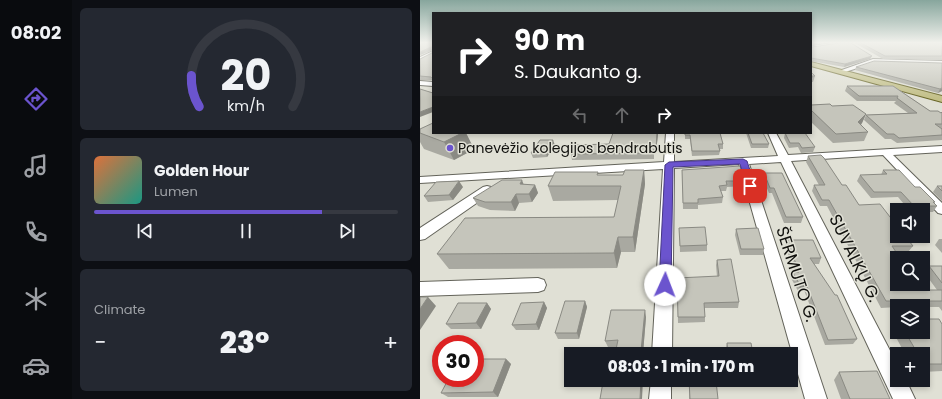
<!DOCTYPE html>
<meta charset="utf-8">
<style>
:root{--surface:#171b24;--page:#242831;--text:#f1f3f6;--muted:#9ea1a6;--line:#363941;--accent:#6b54ce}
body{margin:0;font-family:Poppins,sans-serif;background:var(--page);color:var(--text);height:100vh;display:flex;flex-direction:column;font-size:15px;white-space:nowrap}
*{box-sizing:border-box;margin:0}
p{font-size:13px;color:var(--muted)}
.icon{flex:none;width:22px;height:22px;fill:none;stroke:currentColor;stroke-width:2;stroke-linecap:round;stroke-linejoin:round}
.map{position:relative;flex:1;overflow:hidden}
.sheet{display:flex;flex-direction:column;gap:8px;padding:8px;background:#0d0f14;width:348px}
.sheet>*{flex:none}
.top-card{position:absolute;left:12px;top:12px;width:380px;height:122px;border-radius:0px;box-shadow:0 2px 6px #0003;background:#202124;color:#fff;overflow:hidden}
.fabs{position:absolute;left:470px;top:203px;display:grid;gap:8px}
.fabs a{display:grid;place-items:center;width:40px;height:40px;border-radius:0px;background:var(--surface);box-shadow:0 2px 6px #0003;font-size:20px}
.speed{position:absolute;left:12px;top:335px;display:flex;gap:8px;font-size:20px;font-weight:700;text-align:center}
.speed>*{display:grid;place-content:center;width:52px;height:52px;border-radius:50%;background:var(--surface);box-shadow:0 2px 6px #0003;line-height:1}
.speed .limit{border:6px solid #d22;background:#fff;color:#111}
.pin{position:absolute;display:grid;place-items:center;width:34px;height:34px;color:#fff;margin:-17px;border-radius:8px;box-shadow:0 2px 6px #0006}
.me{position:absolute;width:44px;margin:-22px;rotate:2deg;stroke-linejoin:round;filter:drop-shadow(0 0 3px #0008)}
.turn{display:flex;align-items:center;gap:14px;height:84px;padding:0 16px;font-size:18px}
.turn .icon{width:52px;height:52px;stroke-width:2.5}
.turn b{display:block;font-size:28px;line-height:34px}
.lanes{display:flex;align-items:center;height:38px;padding:0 16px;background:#0003;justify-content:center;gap:20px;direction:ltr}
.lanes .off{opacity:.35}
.big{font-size:30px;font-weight:800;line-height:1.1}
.sheet .tile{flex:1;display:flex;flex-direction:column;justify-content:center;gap:6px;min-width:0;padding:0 14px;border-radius:6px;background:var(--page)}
.sheet .dial{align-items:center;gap:0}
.dial svg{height:104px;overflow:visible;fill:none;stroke:var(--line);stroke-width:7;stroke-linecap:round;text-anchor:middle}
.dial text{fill:var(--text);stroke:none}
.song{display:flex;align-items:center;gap:12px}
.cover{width:48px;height:48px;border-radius:6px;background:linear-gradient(135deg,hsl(20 70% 55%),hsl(170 70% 35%))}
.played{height:4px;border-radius:2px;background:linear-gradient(90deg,var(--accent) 75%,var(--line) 75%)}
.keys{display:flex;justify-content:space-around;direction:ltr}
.heat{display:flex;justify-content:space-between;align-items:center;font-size:22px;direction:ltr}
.trip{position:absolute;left:144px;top:347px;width:234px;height:40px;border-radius:0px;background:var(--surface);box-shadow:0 2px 6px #0003;font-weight:800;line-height:40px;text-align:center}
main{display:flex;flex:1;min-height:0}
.tab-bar{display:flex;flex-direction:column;width:72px;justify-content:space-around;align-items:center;background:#090b0e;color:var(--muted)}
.tab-bar .icon{width:28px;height:28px}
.tab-bar .selected{color:var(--accent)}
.tab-bar b{font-size:18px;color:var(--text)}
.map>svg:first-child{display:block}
</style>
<main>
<nav class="tab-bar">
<b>08:02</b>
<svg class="icon selected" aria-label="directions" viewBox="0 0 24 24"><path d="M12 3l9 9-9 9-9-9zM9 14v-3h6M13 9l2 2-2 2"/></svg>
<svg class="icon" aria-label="music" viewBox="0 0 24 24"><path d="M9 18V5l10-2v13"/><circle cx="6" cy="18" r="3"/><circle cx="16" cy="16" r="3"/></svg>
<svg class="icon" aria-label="phone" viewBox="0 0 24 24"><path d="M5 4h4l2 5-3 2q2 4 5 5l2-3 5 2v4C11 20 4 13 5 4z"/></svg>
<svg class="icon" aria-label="climate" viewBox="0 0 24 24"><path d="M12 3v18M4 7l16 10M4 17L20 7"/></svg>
<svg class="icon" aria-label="car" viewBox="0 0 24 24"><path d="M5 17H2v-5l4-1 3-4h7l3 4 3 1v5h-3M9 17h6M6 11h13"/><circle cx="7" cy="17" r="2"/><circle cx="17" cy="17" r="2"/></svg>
</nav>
<section class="sheet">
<div class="tile dial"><svg viewBox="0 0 100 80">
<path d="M14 69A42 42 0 1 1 86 69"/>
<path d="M14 69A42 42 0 0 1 8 45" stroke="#6b54ce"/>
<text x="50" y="56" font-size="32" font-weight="700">20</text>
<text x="50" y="72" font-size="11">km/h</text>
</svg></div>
<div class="tile">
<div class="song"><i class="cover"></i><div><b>Golden Hour</b><p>Lumen</p></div></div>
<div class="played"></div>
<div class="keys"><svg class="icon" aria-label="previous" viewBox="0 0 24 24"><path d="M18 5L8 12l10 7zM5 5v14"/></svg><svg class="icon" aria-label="pause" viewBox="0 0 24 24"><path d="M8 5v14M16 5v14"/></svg><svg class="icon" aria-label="next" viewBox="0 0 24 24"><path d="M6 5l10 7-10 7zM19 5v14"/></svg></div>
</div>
<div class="tile"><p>Climate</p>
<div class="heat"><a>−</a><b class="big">23°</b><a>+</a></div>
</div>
</section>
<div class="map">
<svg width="522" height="399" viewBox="0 0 522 399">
<rect width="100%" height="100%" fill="#e0e0d5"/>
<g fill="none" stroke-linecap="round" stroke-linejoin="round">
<g stroke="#63635a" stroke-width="2">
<path id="minor" d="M413 43H424L391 48V46Z
M13 51V55L0 61V57Z
M453 59 522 61V65L453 63 422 73 419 71Z
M0 81 13 82V86L0 85Z
M246 133H254V162L358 156 348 133H356L368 155 522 146V152L473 155 522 203V214L518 213 463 155 371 161 477 364V380H486L495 399H473L361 162 329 164 407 399H385L319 164 254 168 252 354H232L243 169 0 183V177L244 162Z
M67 186 71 187 73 190 71 193 5 239 0 240V228L63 187Z
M118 278 124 280 126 285 124 290 118 292 0 296V282Z
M231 380H251V399H229Z"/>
</g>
<g stroke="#696628" stroke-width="2">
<path id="major" d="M391 62 522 96V102L391 66Z"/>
</g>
<use href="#minor" fill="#fff" fill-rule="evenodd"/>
<use href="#major" fill="#c2bf87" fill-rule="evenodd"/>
</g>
<path fill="#a9a9a1" d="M0 43H13V80H0V59L12 53 13 50 0 55Z
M435 43H522V60L463 59Z
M391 46 392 47 452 56 450 59 424 67 391 61Z
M522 63V91L518 93 435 70 436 67Z
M391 72 395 76 393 82H392L391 83Z
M427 86H473L510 111 521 113 522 112V140L477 143 471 139H465L444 120 446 115 488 113 474 103 476 101H437L425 91Z
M391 105 412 106 446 114 442 123 441 125 448 132 444 141 413 143 391 122Z
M0 129 13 133H46L52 145 51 146V147L48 149 49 152 34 160 4 149 0 142Z
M238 133 236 154H234V159L152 160 151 154 189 144Z
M265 133H300L303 144V149H299L300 151 299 155 272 156 270 139H265Z
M326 133H343L349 144 348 148H331Z
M365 133 395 147 393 152 381 153 378 147 369 148 364 138Z
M135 145 127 157 113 158 111 153Z
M388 156 422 185 439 205 493 246 488 252H476L478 255 477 256 501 290H517L504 272 509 266H522V311L519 307H503V306H477V307L461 308 407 206H400L392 191 394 185H399L386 162Z
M224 170 225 184 215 252H201L197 268 29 269 17 254 194 217 198 200 133 201 128 186 179 175H203Z
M262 170 325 181 324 186 307 187 306 191H301L303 197 302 203 278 205V209H263Z
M463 170 495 187 515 202 514 203 517 206 513 212H503V210H489L478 197 451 198 437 181 440 175H461Z
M344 173 383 217 381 223H364L352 193H349L343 179Z
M104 184 115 185 118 193 112 202 99 203 95 211 70 210 58 206 53 198Z
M517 186H522V201L513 192Z
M43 187 33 200 8 202 4 196Z
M259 228 287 245V251L260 252Z
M316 229 344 249 343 255H320L315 235Z
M519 239H522V253L515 245Z
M367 240 401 258 399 264H394L437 339 433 344 405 345 384 290 378 291 371 278 373 273 375 272 365 246Z
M297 260 319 302 318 308H284L285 317V322L258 323 257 278 297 277 296 265Z
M165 301 167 307 159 339H138L135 333Z
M124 302 127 308 119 330H96L92 325Z
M67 303 71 309 61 329H31L26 324Z
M226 317 223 351H224V354H195L196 347H188L185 341Z
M477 321V332H503L522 324V371L503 372V354H485L471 328Z
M307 343 333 354H306V348Z
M86 359 91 364 78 397H28L21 393Z
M419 372 470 399H421L414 380Z
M371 373 373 380 370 384 296 386 298 399H269V380H371Z"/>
<path fill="#8a8a83" d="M391 43H405L391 45Z
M11 47 12 50 0 55V52Z
M452 56 450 59 424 67 425 64Z
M522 88V91L518 93 520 89Z
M13 107V112L0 117V112Z
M446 114 442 123 435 131 438 122Z
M35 133H46L52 145 51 146V147L48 149 49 152 34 160 24 142Z
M237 133H238L236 154V149Z
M133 140 135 145 127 157 126 153Z
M224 170 225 184 215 252 213 237Z
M102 180 105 188 100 184Z
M39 181 43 187 33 200 29 195Z
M115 185 118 193 112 202 109 194Z
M96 194 99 203 95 211 91 202Z
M198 237 201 252 197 268 194 253Z
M386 284 384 290 378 291 380 285Z
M8 297 16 306 0 330V309Z
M165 301 167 307 159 339 157 333Z
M124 302 127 308 119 330 116 324Z
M67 303 71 309 61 329 56 323Z
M225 310 226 317 223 354 221 351Z
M86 359 91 364 78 397 73 392Z
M221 380H223L222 399H220Z"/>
<path fill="#c5c5bb" stroke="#8a8a83" d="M0 43H13V48L11 47 0 52Z
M419 43H431L452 56 425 64 391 58V46L392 47Z
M441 43H522V56H465Z
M13 48V79L11 77 0 76V59L12 53Z
M454 61 522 63V88L520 89 436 67Z
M391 72 395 76H392L393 77H391Z
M427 86H473L510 111H518L521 113 522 112V124H515L522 129V135L479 138 474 134H467L446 115 497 113 477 98 478 96H439Z
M0 89 13 93V107L0 112Z
M410 104 412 106 433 105 446 114 438 122 448 132 416 134 391 110V105Z
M13 123V133H36L40 134 24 142 0 133V129Z
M193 133H237L236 149H234L233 153 151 154 155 145 189 144Z
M265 133H300L303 144H298L300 151H272L270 135H265Z
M328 133H343L349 144H332Z
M365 133H385L395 147 382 148 379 143H370Z
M120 140H133L126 153H111Z
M401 155 404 158 422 185H426L439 205 460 204 477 226V236H485L493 246H472L478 255H476L478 258H477V284H496L501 290H522V301H466L409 200H402L394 185H405L388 156Z
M320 166 325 181H306L307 185 299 186 303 197 278 199V203H263L262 170Z
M205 170H224L213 237H198L194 253 17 254 45 218 194 217 201 186H128L135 172H178L177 175H203Z
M463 170H479L495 187H500L515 202H513L517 206H494L481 192H454L440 175 467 174Z
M344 173H362L383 217H366L354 188H350Z
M82 180H102L100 184 115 185 109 194H96L91 202H65L53 198Z
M39 181 29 195 4 196 16 182Z
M517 186H522V191Z
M285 227 287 245 260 246 259 228Z
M338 228 344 249H321L316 229Z
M367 240H393L401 258H390L415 295H417L437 339 408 340 386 284 380 285 373 273 379 272Z
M311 259 319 302 284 303 285 317H258L257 278 299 276 297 260Z
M509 266H522V283Z
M0 297H8L0 309Z
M145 301H165L157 333H135Z
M124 302 116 324 92 325 101 303Z
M38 303H67L56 323 26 324Z
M191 310H225L221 351H224V354H195L198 340 185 341Z
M503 319H519L522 324V364H504L503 363V354H498L485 332H503Z
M307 343H331L333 354H308Z
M55 359H86L73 392 21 393 29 378H55Z
M457 371 470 399H430L419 372Z
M371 373 373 380H371Z
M192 380H221L220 399H180L183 382H191Z
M269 380H352L296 381 298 399H270Z"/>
<linearGradient id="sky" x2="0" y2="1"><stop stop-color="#87a69d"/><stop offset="0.43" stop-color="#f1f1ec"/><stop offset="1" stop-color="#f1f1ec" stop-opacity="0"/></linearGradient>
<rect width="522" height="99" fill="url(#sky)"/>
<path fill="#6b54ce" stroke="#463786" d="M323 159 327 161 335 186 333 188H327L326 186 320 164 253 167 251 285 249 289 245 290 240 289 239 285 245 165 249 162Z"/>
<circle fill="#6b54ce" stroke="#e0e0d5" stroke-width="1.5" cx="30" cy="148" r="4"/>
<g text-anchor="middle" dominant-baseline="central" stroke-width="3" stroke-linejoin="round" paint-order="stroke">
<g font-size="14" fill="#10100d" stroke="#e0e0d5" text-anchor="start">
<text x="38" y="148">Panevėžio kolegijos bendrabutis</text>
</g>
<g font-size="17" fill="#10100d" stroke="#e0e0d5">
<text transform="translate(435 258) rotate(64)">SUVALKŲ G.</text>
<text transform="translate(377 274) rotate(72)">ŠERMUTO G.</text>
</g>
</g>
</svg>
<div class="fabs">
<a><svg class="icon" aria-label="sound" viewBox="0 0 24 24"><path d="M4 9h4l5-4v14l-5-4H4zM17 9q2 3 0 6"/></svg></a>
<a><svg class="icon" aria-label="search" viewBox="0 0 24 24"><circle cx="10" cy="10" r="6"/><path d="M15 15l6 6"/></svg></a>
<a><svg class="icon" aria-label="layers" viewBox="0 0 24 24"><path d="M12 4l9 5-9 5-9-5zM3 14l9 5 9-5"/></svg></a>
<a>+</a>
</div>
<div class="speed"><div class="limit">30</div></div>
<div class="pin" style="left:330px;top:186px;background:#d93025"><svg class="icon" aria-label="arrive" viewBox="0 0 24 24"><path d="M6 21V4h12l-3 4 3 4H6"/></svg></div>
<svg class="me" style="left:245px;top:285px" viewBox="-20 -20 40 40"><circle r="19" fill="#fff"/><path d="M0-13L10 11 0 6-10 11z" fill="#6b54ce"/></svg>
<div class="trip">08:03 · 1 min · 170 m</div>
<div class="top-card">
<div class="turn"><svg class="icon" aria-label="right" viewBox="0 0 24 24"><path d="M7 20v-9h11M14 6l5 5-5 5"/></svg><div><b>90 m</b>S. Daukanto g.</div></div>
<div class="lanes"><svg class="icon off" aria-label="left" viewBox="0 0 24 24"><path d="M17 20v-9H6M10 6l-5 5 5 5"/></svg><svg class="icon off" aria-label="ahead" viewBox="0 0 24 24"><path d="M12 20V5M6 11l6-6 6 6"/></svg><svg class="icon" aria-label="right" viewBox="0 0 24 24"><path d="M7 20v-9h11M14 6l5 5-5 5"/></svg></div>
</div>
</div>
</main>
